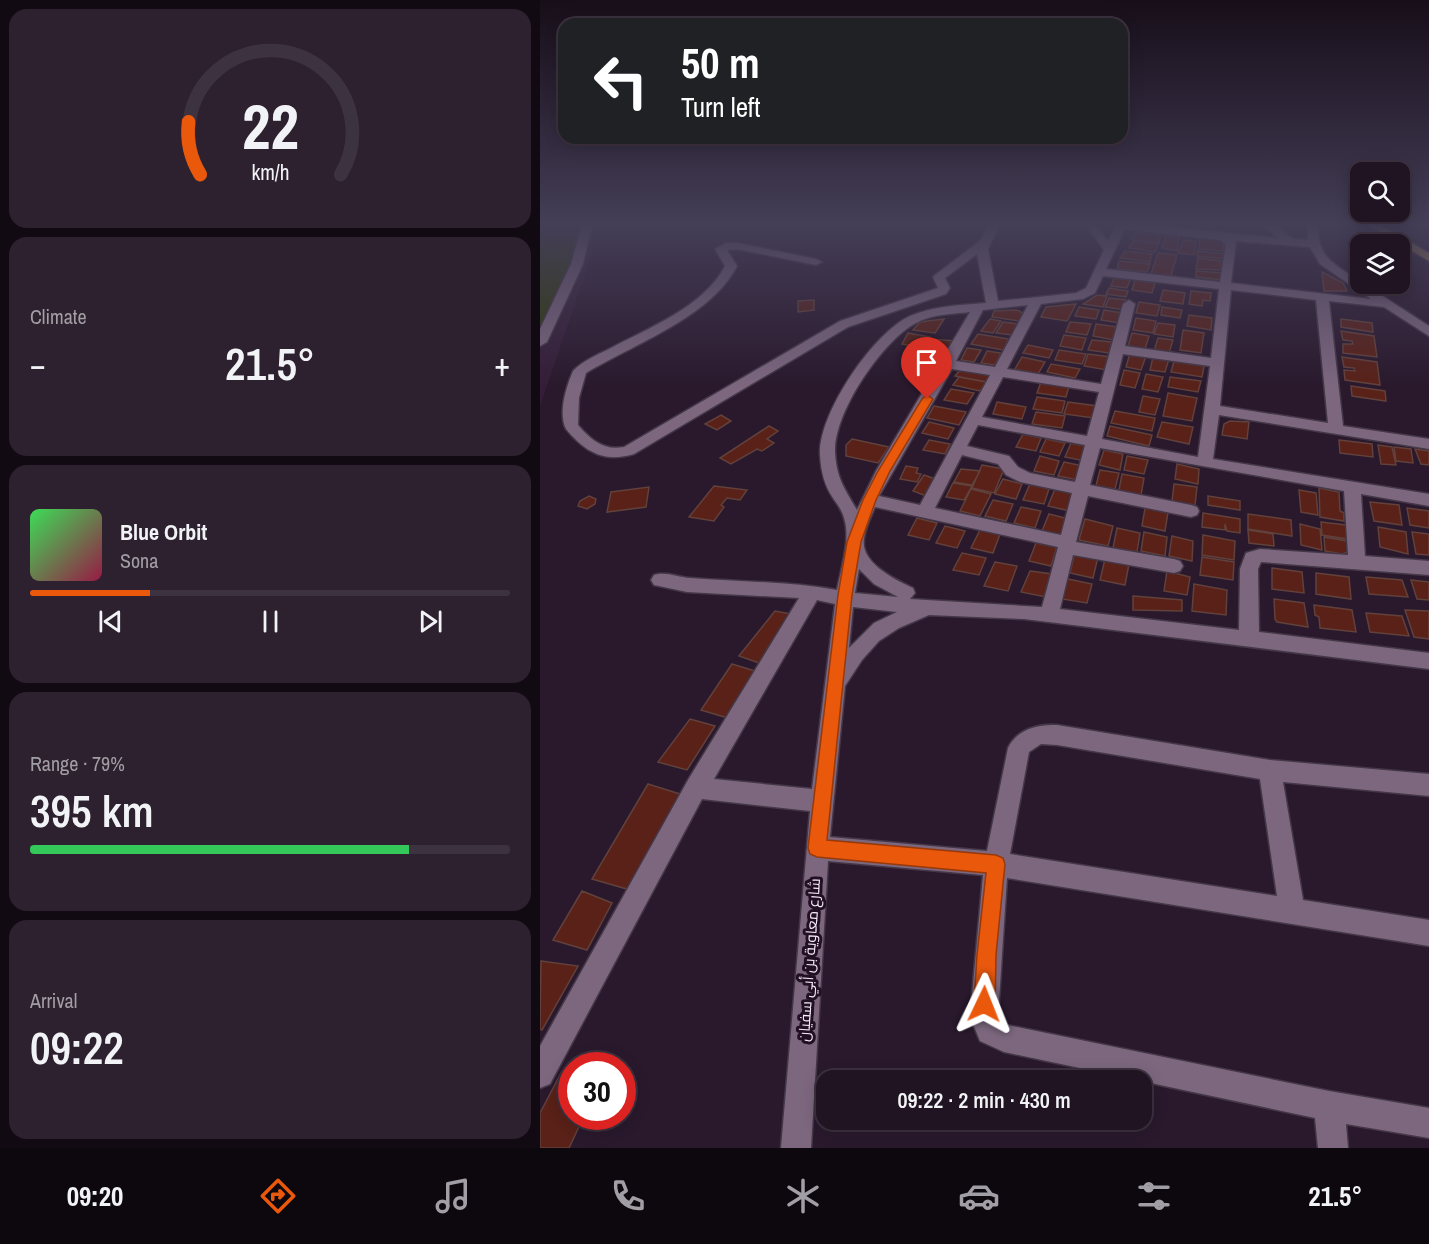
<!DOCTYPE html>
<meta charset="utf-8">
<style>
:root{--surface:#201322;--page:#2d202f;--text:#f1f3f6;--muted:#a29ea5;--line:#3d3240;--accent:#ea580c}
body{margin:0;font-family:"Archivo Narrow",Cairo,sans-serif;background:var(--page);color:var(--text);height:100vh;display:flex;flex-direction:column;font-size:22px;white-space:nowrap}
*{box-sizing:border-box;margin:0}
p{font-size:20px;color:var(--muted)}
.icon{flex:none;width:33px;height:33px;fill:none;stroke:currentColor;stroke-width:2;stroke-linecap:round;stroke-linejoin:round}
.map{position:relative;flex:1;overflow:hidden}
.sheet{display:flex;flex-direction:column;gap:9px;padding:9px;background:#120a13;width:540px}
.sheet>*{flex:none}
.top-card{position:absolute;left:18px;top:18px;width:570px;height:126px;border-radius:18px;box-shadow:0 3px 15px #0003,0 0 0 2px var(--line);background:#202124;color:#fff;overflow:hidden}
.fabs{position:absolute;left:810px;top:162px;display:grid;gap:12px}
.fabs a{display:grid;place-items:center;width:60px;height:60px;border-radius:12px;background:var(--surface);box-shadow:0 3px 15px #0003,0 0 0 2px var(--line);font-size:30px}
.speed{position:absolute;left:18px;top:1052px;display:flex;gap:12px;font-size:30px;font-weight:700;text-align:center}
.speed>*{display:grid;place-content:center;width:78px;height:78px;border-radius:50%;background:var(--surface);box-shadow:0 3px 15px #0003,0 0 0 2px var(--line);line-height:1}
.speed .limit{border:9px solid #d22;background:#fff;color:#111}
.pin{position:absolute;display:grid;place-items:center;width:51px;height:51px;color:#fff;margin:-62px -26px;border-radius:50% 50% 50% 0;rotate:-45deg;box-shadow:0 0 6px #0007}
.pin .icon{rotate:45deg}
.me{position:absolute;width:66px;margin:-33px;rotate:2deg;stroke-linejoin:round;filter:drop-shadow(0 0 4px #0008)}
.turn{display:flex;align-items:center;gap:21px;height:126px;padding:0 24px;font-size:27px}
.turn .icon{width:78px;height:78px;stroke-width:2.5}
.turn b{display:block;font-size:42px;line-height:51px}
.big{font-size:45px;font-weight:600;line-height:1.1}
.sheet .widget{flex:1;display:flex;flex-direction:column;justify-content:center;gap:9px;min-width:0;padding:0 21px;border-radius:18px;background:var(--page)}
.sheet .dial{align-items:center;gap:0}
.dial svg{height:156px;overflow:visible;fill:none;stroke:var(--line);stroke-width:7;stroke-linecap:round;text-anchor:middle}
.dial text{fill:var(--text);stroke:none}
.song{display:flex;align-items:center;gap:18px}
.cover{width:72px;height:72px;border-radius:9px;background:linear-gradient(135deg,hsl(130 70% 55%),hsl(340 70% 35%))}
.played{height:6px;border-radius:3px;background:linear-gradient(90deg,var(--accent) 25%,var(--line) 25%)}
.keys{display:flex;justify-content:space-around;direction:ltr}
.heat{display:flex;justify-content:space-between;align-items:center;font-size:33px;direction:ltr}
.charge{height:9px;border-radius:4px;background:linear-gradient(90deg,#34c759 79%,var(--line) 0)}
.trip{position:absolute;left:276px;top:1070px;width:336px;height:60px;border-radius:18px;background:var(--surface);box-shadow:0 3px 15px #0003,0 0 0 2px var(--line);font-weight:600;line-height:60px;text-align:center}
.tab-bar{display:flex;height:96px;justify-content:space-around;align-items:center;background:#0d080e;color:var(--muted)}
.tab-bar .icon{width:42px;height:42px}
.tab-bar .current{color:var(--accent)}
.tab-bar b{font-size:27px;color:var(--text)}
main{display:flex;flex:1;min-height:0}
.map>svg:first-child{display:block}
</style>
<main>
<section class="sheet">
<div class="widget dial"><svg viewBox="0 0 100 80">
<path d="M14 69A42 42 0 1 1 86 69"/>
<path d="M14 69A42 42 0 0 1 8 42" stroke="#ea580c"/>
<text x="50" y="56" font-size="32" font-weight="700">22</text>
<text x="50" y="72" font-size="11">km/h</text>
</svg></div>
<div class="widget"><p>Climate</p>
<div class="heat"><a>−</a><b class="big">21.5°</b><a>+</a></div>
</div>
<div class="widget">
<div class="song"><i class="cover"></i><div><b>Blue Orbit</b><p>Sona</p></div></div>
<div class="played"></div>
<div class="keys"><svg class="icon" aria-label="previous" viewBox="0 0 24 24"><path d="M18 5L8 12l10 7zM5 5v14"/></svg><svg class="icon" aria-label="pause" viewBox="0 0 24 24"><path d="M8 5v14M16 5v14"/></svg><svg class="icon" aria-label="next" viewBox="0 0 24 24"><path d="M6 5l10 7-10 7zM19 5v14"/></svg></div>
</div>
<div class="widget"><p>Range · 79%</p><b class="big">395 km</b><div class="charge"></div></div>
<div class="widget"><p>Arrival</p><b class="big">09:22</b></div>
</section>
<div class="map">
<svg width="889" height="1148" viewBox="0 0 889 1148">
<rect width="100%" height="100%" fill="#2a192d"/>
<path fill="#341d37" d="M0 225H62L0 406Z"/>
<path fill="#2e3b0a" d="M0 225H47L35 268 0 346Z"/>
<path fill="#592118" stroke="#61413b" stroke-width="1.5" d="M597 233 621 235 619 243 591 239Z
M625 236 639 237 637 251 622 248Z
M660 237 684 241 683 251 659 249Z
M643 240 656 241 654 255 638 253Z
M593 241 618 244 615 252 589 248Z
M585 251 612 254 610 262 580 258Z
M657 251 686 254 685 259 657 256Z
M618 253 637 255 631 276 611 274Z
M658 258 681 261V270L656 269Z
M579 261 610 264 607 272 577 269Z
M656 271 682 273V280L656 277Z
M782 272 803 283 807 291H784Z
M574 278 590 280 587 288 571 286Z
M595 280 615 283 612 293 592 290Z
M569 288 588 291 586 297 566 294Z
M623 290 645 293 643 304 620 301Z
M651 291 671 293 670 301 663 300 662 306 649 304Z
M557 295 567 296 563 307 543 304Z
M569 298 586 300 584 310 565 307Z
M274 300V310L258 312V301Z
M599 302 620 305 617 316 596 313Z
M536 304 527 321 501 317 506 307Z
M539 307 559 310 556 319 535 316Z
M622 307 642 310 640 318 621 315Z
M477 310 483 313 480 321 452 317 454 311Z
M564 310 583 313 580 323 561 320Z
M649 315 672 318 671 330 647 326Z
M596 318 616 321 613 333 593 330Z
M404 319 395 333 373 330 380 322Z
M450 319 461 321 453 333 441 331Z
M801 319 832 323 833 332 801 327Z
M463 322 478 324 472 335 456 333Z
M530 322 551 324 547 335 526 332Z
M618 323 635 325 633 337 614 334Z
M556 324 578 327 574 340 553 336Z
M643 330 664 333 661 353 640 350Z
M801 331 834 336 837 357 803 353V344H813L812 341 803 340Z
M368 333 390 337 389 339 416 341 409 352 387 348 389 346 382 348 362 344Z
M592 333 609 336 605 349 588 346Z
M438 334 469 339 463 350 431 344Z
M524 335 546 338 542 350 520 346Z
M618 338 633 340 629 353 614 351Z
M552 340 572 342 569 353 548 350Z
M488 345 513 350 509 358 483 353Z
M427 348 441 350 434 362 421 360Z
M519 350 546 354 542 364 515 360Z
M447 351 461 353 455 365 441 363Z
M590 353 606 356 601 370 586 367Z
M548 354 571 357 567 370 544 366Z
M482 357 505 362 498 374 475 369Z
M613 357 629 359 625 372 610 370Z
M802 357 837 362 840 385 805 380 804 370 815 371 814 368 804 367Z
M634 361 664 366 662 377 631 372Z
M511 364 540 369 535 378 507 372Z
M421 369 452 374 447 382 415 376Z
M584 370 600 373 595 388 580 385Z
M606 374 623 377 618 392 602 389Z
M419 377 446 382 440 391 413 385Z
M630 377 661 381 658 392 628 387Z
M501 382 529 386 526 397 497 393Z
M811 386 845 391 846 401 812 396Z
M411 389 434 393 427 404 404 400Z
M628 393 657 398 652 421 623 416Z
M603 396 620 399 615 415 599 412Z
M497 397 525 401 522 413 493 409Z
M457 402 486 407 482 419 453 414Z
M528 402 557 406 554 418 524 414Z
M394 406 426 412 419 425 387 418Z
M575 411 615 418 612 431 571 423Z
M496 412 525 416 522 428 492 424Z
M181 415 191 421 177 430 165 424Z
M690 421 709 422 707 439 682 435 684 424Z
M389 422 414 428 408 439 382 433Z
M622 422 653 427 649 444 617 437Z
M229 426 238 431 227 439 234 443 222 451 217 449 191 464 180 458Z
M570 426 612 435 609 446 567 436Z
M483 434 501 438 496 451 476 447Z
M312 439 349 447 338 463 306 456V445Z
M506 439 525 443 519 456 500 452Z
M389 440 410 444 405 454 383 450Z
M799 440 832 444 833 457 800 453Z
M531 443 549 447 545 461 525 457Z
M838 445 852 447 856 465 841 464Z
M854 447 871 449 873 463 856 461Z
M875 449 889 451V465L881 464Z
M564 450 583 454 580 470 559 465Z
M500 456 519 461 514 475 494 471Z
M587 456 608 460 604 474 584 470Z
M524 462 543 466 538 480 518 476Z
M637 464 659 469 658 484 635 479Z
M442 465 464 469 454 493 432 488Z
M366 466 378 468 376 473 381 474 377 482 360 479Z
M421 469 440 471 432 485 414 482Z
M560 470 579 473 575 489 556 486Z
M582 474 604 478 601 495 579 490Z
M384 475 398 480 389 497 373 491Z
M463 479 482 484 476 499 455 494Z
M413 483 432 486 424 500 406 497Z
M490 484 509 489 504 504 483 500Z
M634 484 657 487 655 505 632 501Z
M174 486 207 490 200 500 187 498 181 505 184 507 174 521 149 517Z
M109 487 106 507 67 512 71 492Z
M779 488 799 492 800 511 804 513V521L780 517Z
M431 489 451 494 440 516 420 511Z
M515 489 535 494 530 511 508 506Z
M759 490 776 493 778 515 761 512Z
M49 496 56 499 55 504 47 509 38 506 40 501Z
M668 496 700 501V510L668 505Z
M453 500 473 504 466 521 445 516Z
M830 502 859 505 862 525 834 521Z
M481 507 501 511 495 528 474 523Z
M605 508 628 512 625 531 602 526Z
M867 508 889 511V528L870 525Z
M663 513 700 519V533L687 531 685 524V530L662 527Z
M509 514 529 519 524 536 502 531Z
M708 514 751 520 752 536 708 529Z
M377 518 397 523 389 540 368 535Z
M545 519 573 526 568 546 539 540Z
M781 522 806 525 807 539 782 535Z
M760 524 780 529 782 550 761 545Z
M405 526 425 531 417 548 396 543Z
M838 527 866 532 868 554 840 547Z
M577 528 600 533 597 552 573 548Z
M440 530 460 534 453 553 431 548Z
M708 530 733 534 734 546 709 543Z
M604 532 627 537 625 556 601 551Z
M872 532 889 534V555L876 554Z
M663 535 695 541 694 560 662 555Z
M632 536 653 541 652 561 629 556Z
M784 537 807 541 808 552 802 554 785 551Z
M496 543 517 547 511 566 489 561Z
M535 552 558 557 553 578 530 573Z
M422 553 446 558 439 575 413 570Z
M662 557 694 562 693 580 660 575Z
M565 559 589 564 585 585 560 580Z
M455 562 477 566 468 591 444 586Z
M732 568 762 572 764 593 732 589Z
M490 571 512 574 506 597 481 592Z
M627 571 650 577 647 595 624 591Z
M776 573 809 577 811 599 776 594Z
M826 577 862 580 868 597 829 594Z
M528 579 552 584 547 603 522 599Z
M871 580 889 582V600L877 599Z
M654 584 687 590 686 615 652 611Z
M593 596 642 600V611L593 610Z
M734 599 764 603 768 627 737 622 735 619Z
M774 605 812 610 816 632 780 628 779 617 775 615Z
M865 610 889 611V639L874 637Z
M235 611 251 614 222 664 199 656Z
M826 613 862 616 869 636 830 632Z
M192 664 215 671 188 718 161 710Z
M150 719 175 726 147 770 118 762Z
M108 784 140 794 87 889 52 879Z
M42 891 72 903 47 950 13 940Z
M1 961 38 966 2 1030 0 1029Z
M22 1071 32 1073V1116H44L29 1148H0V1113Z"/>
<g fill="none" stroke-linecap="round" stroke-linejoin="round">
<g stroke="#443747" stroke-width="3">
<path id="minor" d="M42 225H52L43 264 7 342 0 346V329L31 264Z
M449 225H459L448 249 458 301 536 293 546 288 564 250 546 225H556L568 241 576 225H608L738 238 723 225H735L753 239 768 240V225H778C777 259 796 265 820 281V284H824L889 326V336L844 307 789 301 803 426 889 439V449L679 415 673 459 889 494V506L821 494 825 556 889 561V575L721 562 718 569 719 632 889 653V669L484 619 389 615 359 628 339 641 322 660 305 686 290 837 447 851 468 748C477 729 498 724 517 725L730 760 889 774V796L743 782 763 900 889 920V946L467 878 458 1016 460 1021 467 1025 789 1091 889 1108V1138L806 1124 808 1148H778L775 1118 464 1052 440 1041 430 1017 443 875 288 861 271 1148H241L270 811 162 799 10 1084 0 1088V1046L148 780 259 598 147 592 114 585 111 580 114 575C125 571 138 577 150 578 199 582 249 581 297 590 301 568 311 539 304 518 302 510 297 504 293 498 284 485 281 471 280 455 278 414 333 333 370 316 393 306 421 305 446 303L437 254 405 278 410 288 406 294 308 327 94 454C64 463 45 452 26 429 18 413 26 387 33 371 42 361 57 355 69 349 108 328 164 307 185 266L175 249 186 243H197L276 259 282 262 276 265 197 249 187 250 197 266C171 317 94 344 46 373L39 398 38 425C51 440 64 451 84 447L300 321 398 288 393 277 395 275 440 241ZM585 229 680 240 686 244 680 282 566 269ZM696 241 770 247 780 264 831 299 691 283ZM563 276 679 289 671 358 585 346 595 304 589 300 583 304 561 384 467 369 501 304 543 299 555 293ZM691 290 776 300 788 423 680 406ZM488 305 455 367 416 361 443 310ZM430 312 336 471 317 510C304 488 296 477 295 451 294 412 343 340 376 323 392 314 413 314 430 312ZM583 354 670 366 658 457 562 439ZM412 369 450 375 380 505 339 496ZM463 377 559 392 547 436 442 417ZM438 425 545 445 535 482 490 473 478 467 469 456 427 446ZM560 448 804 491 808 555 720 549 706 553 700 569 699 630 520 609 533 555 634 573 640 571 643 566 640 561 634 559 536 542 548 496 651 517 657 515 659 511 657 507 651 505 550 485ZM422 455 458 464 466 475 480 482 532 493 521 535 395 508ZM335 507 518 547 502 607 370 599 375 593 373 588C356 580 320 563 324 539 325 528 331 517 335 507ZM319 569 334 584 358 597 315 593ZM277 600 295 604 272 789 174 779ZM313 607 357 612 334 623 309 648ZM501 744 517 745 720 779 737 896 470 854 489 752Z"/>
</g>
<g stroke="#443747" stroke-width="3">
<path id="major" d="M828 225H841L889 253V261Z"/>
</g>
<use href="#minor" fill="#7c677f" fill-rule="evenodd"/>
<use href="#major" fill="#ad9156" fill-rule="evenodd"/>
</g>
<linearGradient id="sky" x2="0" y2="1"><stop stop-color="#170e19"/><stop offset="0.58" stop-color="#443e57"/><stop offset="1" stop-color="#443e57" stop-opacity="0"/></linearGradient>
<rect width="889" height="386" fill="url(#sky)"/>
<path fill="#ea580c" stroke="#983908" stroke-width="1.5" d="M387 395 393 399 350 471 336 500 321 542 312 595 287 840 456 855 463 858 465 864 456 955 455 1004 452 1011 444 1014 437 1011 434 1004 437 955 446 873 277 857 270 854 268 848 298 595 307 542 323 500 338 471 382 399Z"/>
<g text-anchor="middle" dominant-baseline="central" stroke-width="6" stroke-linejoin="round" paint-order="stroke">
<g font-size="15" fill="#f7ebf9" stroke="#210f23">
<text transform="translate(269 960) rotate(-86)">شارع معاوية بن أبي سفيان</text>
</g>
</g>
</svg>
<div class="fabs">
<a><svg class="icon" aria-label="search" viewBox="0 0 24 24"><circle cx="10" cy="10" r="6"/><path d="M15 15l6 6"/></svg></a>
<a><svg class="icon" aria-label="layers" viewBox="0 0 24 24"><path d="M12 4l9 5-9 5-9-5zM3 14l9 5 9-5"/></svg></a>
</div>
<div class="speed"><div class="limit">30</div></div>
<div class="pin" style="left:387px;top:399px;background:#d93025"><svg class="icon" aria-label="arrive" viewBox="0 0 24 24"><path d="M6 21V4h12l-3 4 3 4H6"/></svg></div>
<svg class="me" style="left:444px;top:1004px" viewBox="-20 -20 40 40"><path d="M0-17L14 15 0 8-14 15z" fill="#ea580c" stroke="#fff" stroke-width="4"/></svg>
<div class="trip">09:22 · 2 min · 430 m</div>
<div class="top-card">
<div class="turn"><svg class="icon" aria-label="left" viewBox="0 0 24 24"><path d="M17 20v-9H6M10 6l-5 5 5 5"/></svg><div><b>50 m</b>Turn left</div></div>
</div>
</div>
</main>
<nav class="tab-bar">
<b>09:20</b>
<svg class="icon current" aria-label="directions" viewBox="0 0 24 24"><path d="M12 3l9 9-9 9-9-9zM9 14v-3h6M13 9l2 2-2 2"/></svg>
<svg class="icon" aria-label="music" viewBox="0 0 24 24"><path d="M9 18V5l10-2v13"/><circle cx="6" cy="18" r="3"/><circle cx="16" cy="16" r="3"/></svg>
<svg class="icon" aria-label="phone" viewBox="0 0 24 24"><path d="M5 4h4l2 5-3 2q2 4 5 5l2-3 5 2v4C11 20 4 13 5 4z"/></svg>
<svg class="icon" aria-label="climate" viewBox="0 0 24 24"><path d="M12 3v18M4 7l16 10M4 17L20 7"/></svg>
<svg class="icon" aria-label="car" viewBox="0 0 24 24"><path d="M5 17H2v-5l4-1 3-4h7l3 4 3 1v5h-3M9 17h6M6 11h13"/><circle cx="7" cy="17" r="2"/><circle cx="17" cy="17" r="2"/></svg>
<svg class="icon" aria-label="filters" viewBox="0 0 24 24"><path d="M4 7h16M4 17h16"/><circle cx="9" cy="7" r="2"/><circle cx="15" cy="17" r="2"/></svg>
<b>21.5°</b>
</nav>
